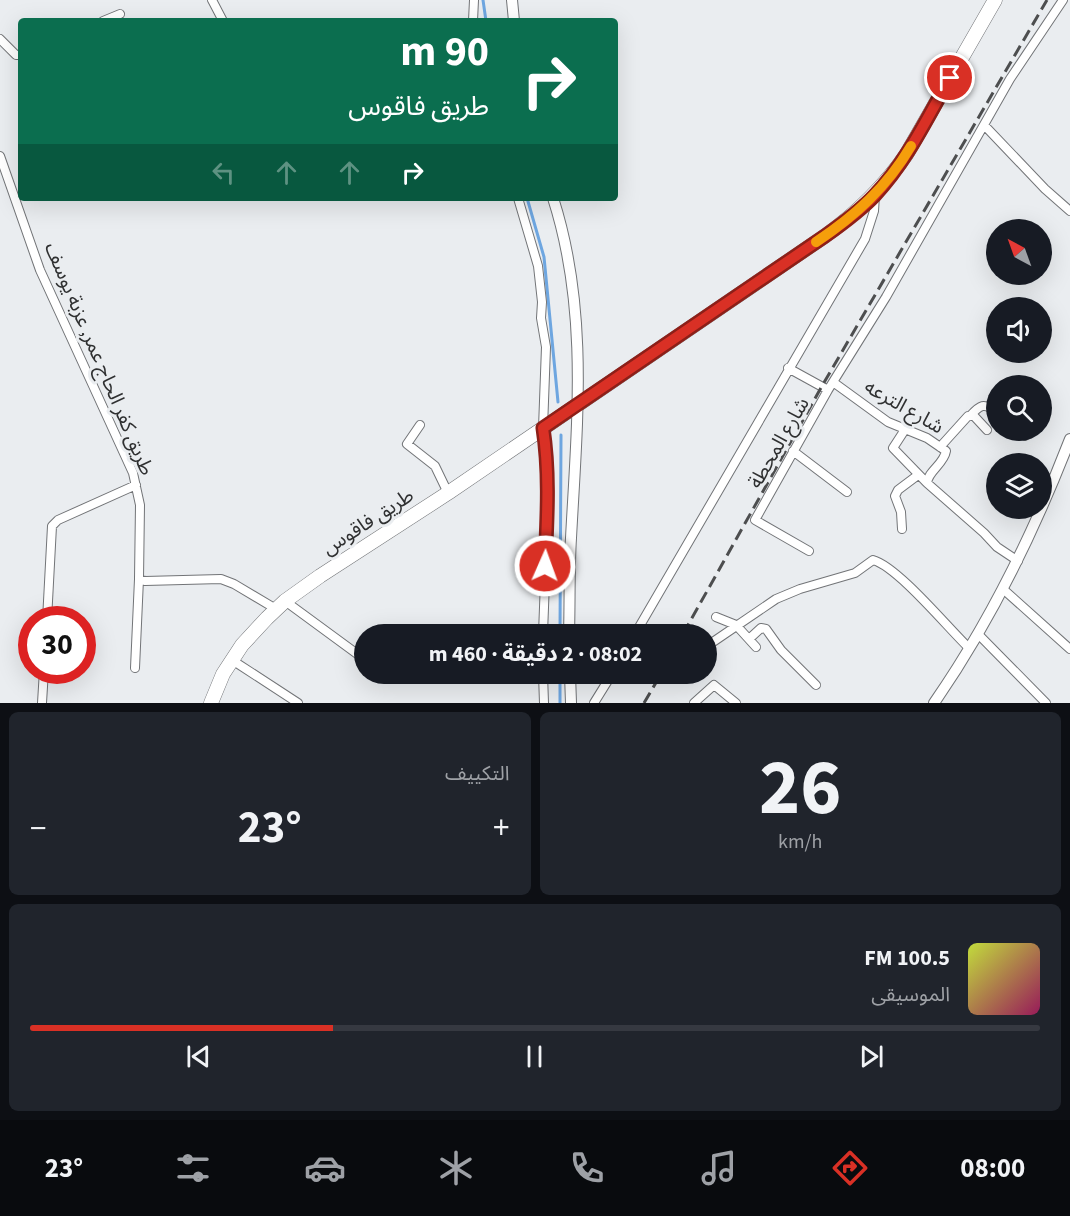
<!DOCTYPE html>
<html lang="ar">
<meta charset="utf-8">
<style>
:root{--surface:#171b24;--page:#20242c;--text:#f1f3f6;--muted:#9ea1a6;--line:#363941;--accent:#d93025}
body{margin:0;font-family:"Source Sans 3","Noto Sans Arabic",sans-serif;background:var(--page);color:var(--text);direction:rtl;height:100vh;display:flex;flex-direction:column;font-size:22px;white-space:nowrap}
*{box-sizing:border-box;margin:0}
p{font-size:20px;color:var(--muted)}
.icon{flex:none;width:33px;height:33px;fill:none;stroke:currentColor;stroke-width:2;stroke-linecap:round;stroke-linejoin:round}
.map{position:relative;height:703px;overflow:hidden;direction:ltr}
.panel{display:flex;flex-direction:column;gap:9px;padding:9px;background:#0d0f14;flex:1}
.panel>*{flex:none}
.guide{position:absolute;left:18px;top:18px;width:600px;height:183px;border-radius:6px;box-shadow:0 6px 24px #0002;direction:rtl;background:#0b6e4f;color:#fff;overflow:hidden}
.needle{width:39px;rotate:319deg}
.fabs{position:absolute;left:986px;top:219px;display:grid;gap:12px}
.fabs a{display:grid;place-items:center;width:66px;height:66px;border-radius:50%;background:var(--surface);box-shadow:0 6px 24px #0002;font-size:30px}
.speed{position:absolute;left:18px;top:606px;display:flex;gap:12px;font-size:30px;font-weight:700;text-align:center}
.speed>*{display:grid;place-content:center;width:78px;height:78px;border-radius:50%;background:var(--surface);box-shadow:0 6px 24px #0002;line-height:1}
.speed .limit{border:9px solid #d22;background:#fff;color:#111}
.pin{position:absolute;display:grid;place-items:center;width:51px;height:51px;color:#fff;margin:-26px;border:3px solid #fff;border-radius:50%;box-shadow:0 2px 6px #0007}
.me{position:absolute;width:66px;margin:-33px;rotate:2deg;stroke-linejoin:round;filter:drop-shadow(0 0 4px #0008)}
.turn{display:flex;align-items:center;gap:21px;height:126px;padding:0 30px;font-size:27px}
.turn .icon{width:78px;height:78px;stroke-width:2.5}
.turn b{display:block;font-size:42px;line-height:51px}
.lanes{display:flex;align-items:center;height:57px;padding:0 30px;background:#0003;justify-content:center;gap:30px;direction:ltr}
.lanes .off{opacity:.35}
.big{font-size:45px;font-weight:700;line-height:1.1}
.panel .tile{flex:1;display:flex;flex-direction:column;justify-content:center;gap:9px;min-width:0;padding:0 21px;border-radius:9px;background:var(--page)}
.panel .dial{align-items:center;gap:0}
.dial b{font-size:78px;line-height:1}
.song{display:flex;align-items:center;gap:18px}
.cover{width:72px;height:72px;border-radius:9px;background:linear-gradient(135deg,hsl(70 70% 55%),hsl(330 70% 35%))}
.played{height:6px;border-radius:3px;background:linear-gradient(90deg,var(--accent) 30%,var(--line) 30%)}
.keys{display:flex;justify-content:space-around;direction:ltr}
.heat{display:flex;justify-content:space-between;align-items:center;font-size:33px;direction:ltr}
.panel .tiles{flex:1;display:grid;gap:9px;grid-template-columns:1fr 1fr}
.tile:last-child{grid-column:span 2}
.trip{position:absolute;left:354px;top:624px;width:363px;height:60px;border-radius:30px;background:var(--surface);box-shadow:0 6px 24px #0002;font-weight:700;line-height:60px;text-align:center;direction:rtl}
.dock{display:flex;height:96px;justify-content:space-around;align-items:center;background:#090b0e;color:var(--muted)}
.dock .icon{width:42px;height:42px}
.dock .on{color:var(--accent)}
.dock b{font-size:27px;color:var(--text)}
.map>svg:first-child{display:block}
</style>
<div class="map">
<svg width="1070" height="703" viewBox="0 0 1070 703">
<rect width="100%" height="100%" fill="#eaedf0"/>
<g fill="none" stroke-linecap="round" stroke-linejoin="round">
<path stroke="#6ea6e0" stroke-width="3" d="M483 0 486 21
M527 198 544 257 558 402
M560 634 561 435
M560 703V674"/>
<g stroke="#727477" stroke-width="10">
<path id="minor" d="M212 0 223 21
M103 21 120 14
M473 21 474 0
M0 39 16 55H21
M984 125 1045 189 1070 211
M0 156 40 270 133 473 140 505 139 579 145 581 221 579 234 584 276 609
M518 198 538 266 542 302 541 318 546 347 543 428 547 454 548 501 543 634
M788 368 828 390
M833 382 888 422 927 438 946 451C944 464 928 471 927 483L984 533 997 547 1018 561
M970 416C980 405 984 402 996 412
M420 425 407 444 435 466 448 493
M906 428 893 448 927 483
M1019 430 1025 436
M940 447 968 416H974L987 430
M793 451 847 492
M902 529 901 512 895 496 898 490 918 475
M809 551 755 520 828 390 886 297 1010 79 1063 0
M1003 589 1070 649
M285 601 364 659
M716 617 736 625 756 647
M47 620 52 526 58 520 136 485
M635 634 865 239 874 211 875 195
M978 634 1046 703
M749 639 761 628 766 629 781 650 816 685
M710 644 776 599 800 589 855 573 873 560C898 567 948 628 969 648
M232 660 298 703
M135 668 139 579
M543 674 544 703
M42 703 44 670
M594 703 612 674
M694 703 714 685 736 703"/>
</g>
<g stroke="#727477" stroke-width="12">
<path id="tertiary" d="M512 0 514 21
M553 198C589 310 577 423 571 538 569 570 570 603 569 634
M570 674 571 703
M934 703C991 621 1034 532 1070 439"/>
</g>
<g stroke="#727477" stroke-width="15">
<path id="primary" d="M211 703 223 674 242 645 267 618 285 601 320 576 448 493 825 236C857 213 883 188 906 155L995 0"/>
</g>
<use href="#minor" stroke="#fff" stroke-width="8"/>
<use href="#tertiary" stroke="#fff" stroke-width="10"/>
<use href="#primary" stroke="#fff" stroke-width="14"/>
<path stroke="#4d4e4f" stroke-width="3" stroke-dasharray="12 6" stroke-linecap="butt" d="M683 634 822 386 1047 0
M644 703 661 674"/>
</g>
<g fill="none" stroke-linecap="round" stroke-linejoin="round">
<g stroke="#8d1f18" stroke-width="15">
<path id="route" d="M545 566C547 520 550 474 543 428L825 236C842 224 860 211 875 195 907 161 927 118 950 78"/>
</g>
<use href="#route" stroke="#d93025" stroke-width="10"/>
<path stroke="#f59e0b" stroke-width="10" d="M816 242C855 216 887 187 911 146"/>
</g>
<g text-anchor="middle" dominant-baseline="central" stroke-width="6" stroke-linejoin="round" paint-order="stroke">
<g font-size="20" fill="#2f3031" stroke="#eaedf0">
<text transform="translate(99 359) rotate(67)">طريق كفر الحاج عمر, عزبة يوسف</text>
<text transform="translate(904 407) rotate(30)">شارع الترعه</text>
<text transform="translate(779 443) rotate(-60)">شارع المحطة</text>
<text transform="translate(368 522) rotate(-33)">طريق فاقوس</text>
</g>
</g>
</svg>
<div class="fabs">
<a><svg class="needle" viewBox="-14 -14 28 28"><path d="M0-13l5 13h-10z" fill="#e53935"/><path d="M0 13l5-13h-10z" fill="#9ea1a6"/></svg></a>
<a><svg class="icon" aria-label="sound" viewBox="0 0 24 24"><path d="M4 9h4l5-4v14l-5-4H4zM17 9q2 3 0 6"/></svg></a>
<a><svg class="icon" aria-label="search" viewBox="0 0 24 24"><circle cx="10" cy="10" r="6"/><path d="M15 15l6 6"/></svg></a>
<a><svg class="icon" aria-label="layers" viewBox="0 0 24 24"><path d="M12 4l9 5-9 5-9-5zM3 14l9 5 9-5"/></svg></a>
</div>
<div class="speed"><div class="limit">30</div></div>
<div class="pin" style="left:950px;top:78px;background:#d93025"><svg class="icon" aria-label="arrive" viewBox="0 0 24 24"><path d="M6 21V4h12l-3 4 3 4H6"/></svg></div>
<svg class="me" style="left:545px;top:566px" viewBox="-20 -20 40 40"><circle r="17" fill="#d93025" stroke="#fff" stroke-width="3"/><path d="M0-11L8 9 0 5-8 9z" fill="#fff"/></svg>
<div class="trip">08:02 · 2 دقيقة · 460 m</div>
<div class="guide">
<div class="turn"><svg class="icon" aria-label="right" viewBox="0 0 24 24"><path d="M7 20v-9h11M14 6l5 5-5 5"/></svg><div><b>90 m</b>طريق فاقوس</div></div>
<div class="lanes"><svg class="icon off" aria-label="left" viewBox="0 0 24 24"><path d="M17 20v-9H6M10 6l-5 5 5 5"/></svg><svg class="icon off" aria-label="ahead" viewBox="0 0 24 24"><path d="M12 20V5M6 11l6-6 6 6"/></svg><svg class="icon off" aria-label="ahead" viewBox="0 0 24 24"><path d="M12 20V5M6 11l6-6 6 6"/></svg><svg class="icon" aria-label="right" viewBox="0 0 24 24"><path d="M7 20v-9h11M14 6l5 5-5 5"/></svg></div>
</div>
</div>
<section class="panel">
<div class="tiles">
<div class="tile dial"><b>26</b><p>km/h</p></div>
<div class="tile"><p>التكييف</p>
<div class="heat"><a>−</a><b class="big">23°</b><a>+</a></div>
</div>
<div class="tile">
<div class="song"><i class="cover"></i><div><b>100.5 FM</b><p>الموسيقى</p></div></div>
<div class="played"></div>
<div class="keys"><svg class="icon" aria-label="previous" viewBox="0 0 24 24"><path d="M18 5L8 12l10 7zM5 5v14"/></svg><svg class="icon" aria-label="pause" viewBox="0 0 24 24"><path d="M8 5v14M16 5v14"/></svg><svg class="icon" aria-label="next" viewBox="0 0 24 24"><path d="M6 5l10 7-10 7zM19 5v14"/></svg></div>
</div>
</div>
</section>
<nav class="dock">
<b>08:00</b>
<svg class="icon on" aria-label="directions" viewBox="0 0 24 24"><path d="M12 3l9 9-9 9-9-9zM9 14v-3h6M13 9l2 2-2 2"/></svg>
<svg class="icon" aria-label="music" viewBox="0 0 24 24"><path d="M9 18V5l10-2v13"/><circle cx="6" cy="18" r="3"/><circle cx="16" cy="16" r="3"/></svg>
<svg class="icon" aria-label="phone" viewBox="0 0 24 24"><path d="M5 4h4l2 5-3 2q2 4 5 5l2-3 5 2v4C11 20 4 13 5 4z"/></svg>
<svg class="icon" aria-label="climate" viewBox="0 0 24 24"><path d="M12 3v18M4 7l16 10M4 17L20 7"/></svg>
<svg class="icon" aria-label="car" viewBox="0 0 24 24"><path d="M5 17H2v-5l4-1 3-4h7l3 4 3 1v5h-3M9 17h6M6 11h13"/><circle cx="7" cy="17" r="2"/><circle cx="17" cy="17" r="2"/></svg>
<svg class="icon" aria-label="filters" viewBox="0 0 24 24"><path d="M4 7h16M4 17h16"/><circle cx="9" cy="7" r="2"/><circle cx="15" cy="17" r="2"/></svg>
<b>23°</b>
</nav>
